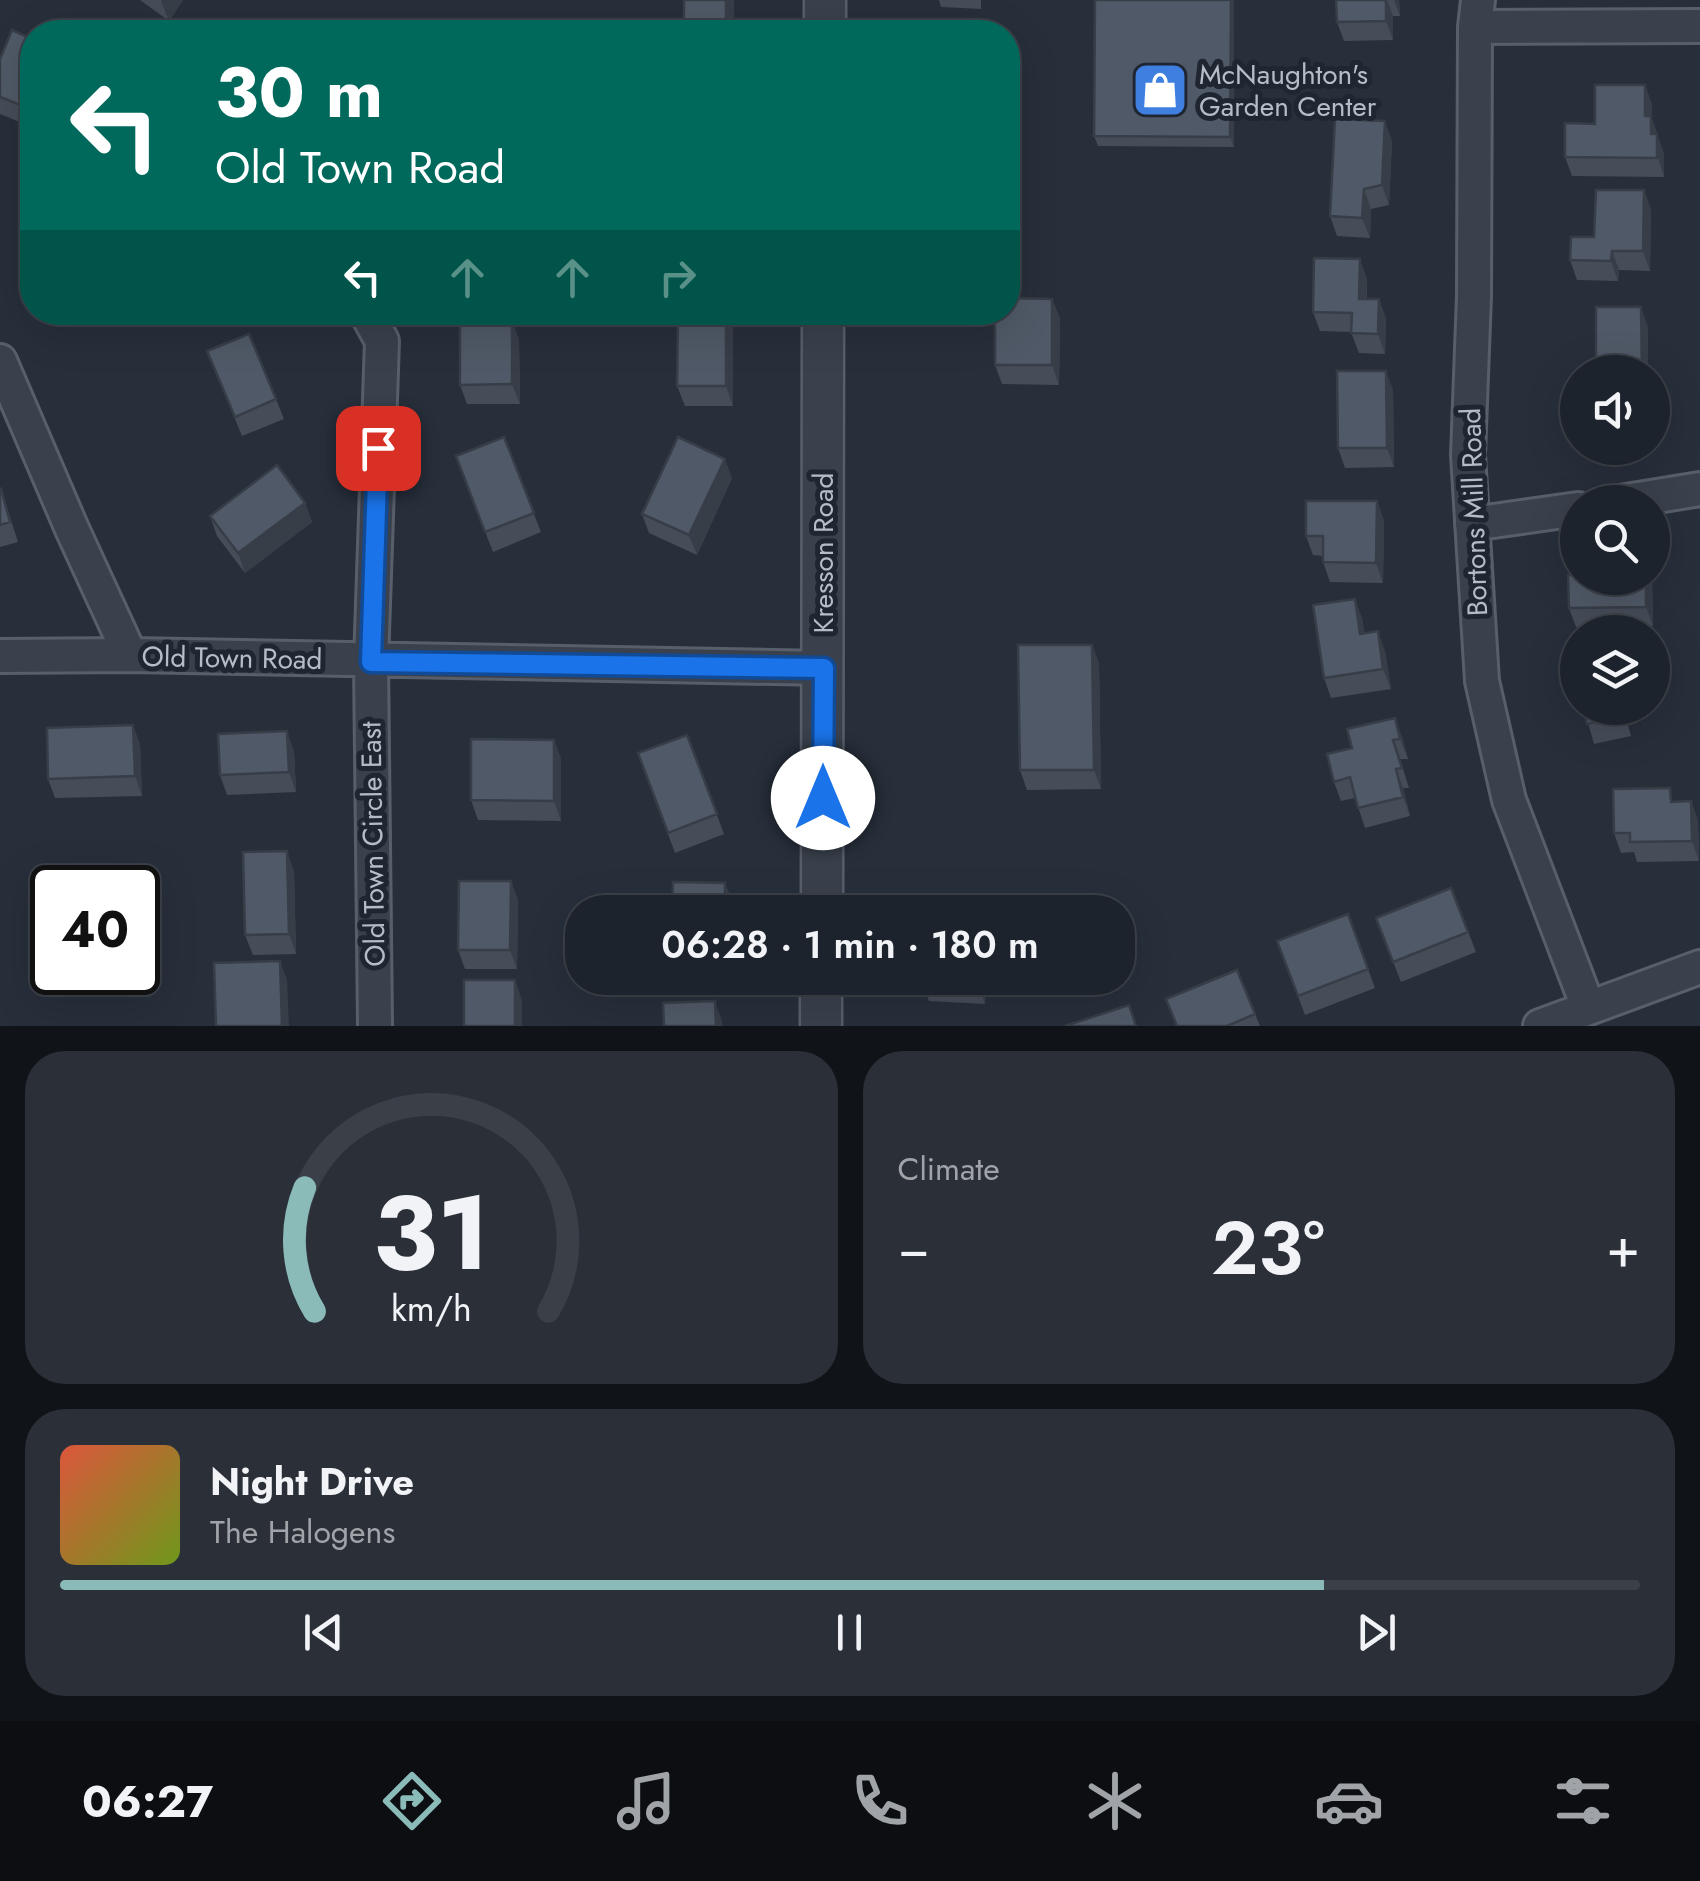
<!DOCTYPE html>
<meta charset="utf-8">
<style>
:root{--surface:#1d232c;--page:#2a2f38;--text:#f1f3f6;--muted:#a0a4a9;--line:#3b4048;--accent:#8bbbb9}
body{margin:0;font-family:Jost,sans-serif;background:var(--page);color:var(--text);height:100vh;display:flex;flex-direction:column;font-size:38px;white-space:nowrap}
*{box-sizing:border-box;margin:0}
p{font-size:32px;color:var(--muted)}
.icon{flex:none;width:55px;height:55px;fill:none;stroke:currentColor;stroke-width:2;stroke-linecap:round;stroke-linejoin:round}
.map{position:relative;height:1026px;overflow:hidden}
.side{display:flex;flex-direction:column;gap:25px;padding:25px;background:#101318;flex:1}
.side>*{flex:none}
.banner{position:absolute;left:20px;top:20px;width:1000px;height:305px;border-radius:40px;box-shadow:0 10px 40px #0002,0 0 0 2px var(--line);background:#00695c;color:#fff;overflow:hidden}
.buttons{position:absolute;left:1560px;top:355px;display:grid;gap:20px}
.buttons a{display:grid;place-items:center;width:110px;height:110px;border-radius:50%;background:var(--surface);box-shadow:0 10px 40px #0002,0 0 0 2px var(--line);font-size:50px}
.speed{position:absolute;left:30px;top:865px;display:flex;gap:20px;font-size:50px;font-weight:700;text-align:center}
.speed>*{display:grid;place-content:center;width:130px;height:130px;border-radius:50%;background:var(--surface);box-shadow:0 10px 40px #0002,0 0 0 2px var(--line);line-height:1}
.speed .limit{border:5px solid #111;border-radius:15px;background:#fff;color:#111}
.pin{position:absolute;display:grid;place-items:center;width:85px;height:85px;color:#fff;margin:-42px;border-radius:20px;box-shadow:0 5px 15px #0006}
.me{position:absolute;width:110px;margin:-55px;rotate:0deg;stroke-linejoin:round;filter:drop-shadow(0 0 8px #0008)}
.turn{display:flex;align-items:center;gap:35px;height:210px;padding:0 30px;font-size:45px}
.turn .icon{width:130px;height:130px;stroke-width:2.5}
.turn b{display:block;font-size:70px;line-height:85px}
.lanes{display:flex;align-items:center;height:95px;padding:0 30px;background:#0003;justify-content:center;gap:50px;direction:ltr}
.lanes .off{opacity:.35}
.big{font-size:75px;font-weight:600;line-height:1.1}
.side .widget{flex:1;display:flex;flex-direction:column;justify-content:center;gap:15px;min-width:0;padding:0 35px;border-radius:40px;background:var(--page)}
.side .dial{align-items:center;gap:0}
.dial svg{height:260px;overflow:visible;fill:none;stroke:var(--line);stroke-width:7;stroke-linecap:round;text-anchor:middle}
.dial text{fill:var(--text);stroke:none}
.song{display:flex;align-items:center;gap:30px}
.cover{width:120px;height:120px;border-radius:15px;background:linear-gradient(135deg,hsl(10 70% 55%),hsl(80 70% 35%))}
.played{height:10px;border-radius:5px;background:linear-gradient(90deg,var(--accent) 80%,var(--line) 80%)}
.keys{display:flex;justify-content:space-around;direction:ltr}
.heat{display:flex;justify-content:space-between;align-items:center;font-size:55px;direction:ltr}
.side .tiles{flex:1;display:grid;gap:25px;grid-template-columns:1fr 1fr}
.widget:last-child{grid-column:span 2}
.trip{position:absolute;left:565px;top:895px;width:570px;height:100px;border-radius:40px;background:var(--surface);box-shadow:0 10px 40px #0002,0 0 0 2px var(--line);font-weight:600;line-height:100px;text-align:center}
.tabs{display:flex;height:160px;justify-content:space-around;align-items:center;background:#0c0e12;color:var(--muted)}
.tabs .icon{width:70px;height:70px}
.tabs .active{color:var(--accent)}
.tabs b{font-size:45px;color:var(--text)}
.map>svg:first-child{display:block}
</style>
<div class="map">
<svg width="1700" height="1026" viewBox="0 0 1700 1026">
<rect width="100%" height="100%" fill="#272f3b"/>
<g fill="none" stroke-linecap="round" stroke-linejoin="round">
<g stroke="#585f6a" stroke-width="38">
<path id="minor" d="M1478 0 1475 27 1474 296 1468 455 1482 681 1509 800 1588 1007
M1475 27 1700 26
M366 312 382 341 371 662 375 1026
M0 361 72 529 130 655
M1620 502 1700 489
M1472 524 1578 509
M0 656 130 655 824 668
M1540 1026 1700 967"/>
</g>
<g stroke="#585f6a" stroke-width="45">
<path id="tertiary" d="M825 32V0
M822 912 823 312
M821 1026V978"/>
</g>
<use href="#minor" stroke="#3a414c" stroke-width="32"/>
<use href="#tertiary" stroke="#3a414c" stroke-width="40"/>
</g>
<path fill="#454d59" d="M140 0H183L169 21Z
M939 0H981V9L941 7Z
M1095 0H1234V147L1098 146 1094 136Z
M1336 0H1399L1400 16H1393V40L1344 41 1337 22Z
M32 39V127L0 114V59Z
M1645 85 1652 105V119L1664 154V177L1572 176 1565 157 1595 124Z
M1392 141 1389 205 1371 209 1370 238 1337 236 1330 216Z
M1644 190 1651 210 1650 271 1619 270 1618 281 1577 280 1570 260Z
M1367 279V299H1379L1386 319 1385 354 1359 353 1351 332 1320 331 1313 312Z
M1052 299 1060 319 1059 385 1002 384 995 365Z
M678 312H727L733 329V406H685L677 386Z
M512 321 519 340 520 404H467L460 385Z
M207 351 276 399 284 419 242 436Z
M1393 390 1394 467 1345 468 1338 448Z
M504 437 541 532 493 552 456 456Z
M732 478 697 555 649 533 642 514Z
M1 489 18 542 0 547V490Z
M1377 501 1384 521 1383 583 1330 582 1323 562V556L1313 555 1306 536Z
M305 503 312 522 245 573 217 536 210 516Z
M1578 578H1652L1653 626 1576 627 1569 608Z
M1362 618 1364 633 1385 651 1391 689 1331 698 1324 678Z
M1092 645 1099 664 1101 789 1027 790 1020 770Z
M1584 708H1648L1649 712 1626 718 1631 736 1594 744Z
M687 735 724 834 675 853 638 753Z
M1402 737 1408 759H1400L1409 788H1403L1410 816 1365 828 1355 798 1341 801 1334 782 1352 748Z
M554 740 561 759V821L478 820 471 800Z
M140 744 142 796 55 798 48 779Z
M294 751 296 792 227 795 220 775Z
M1675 801H1691L1698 821 1699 861 1637 862 1634 852 1621 853 1614 833Z
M294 871 296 954 253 955 245 935Z
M511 881 518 901 517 969H465L458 950Z
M1451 888 1476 952 1401 982 1376 918Z
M1348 914 1375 988 1305 1015 1277 941Z
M1237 970 1260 1026H1176Z
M986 978 985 1004 929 1001 922 982Z"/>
<path fill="#383e48" d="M162 0H183L169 21 161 1Z
M726 0H734V32H726Z
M1231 0H1234V147L1230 137Z
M1386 0H1387L1393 16V40L1386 21Z
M1394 0H1399L1400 16Z
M1645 85 1652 105V119L1664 154V177L1645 116Z
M32 96V121L28 108Z
M1385 121 1392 141 1389 205 1382 185Z
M1364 189 1371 209 1370 238 1362 218Z
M1644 190 1651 210 1650 271 1643 251Z
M1612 251 1619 270 1618 281 1611 261Z
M1360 259 1367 279 1366 318 1359 299Z
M1052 299 1060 319 1059 385 1052 365Z
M1379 299 1386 319 1385 354 1378 334Z
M1641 307 1648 327V372H1642Z
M726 312 733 329V406L726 386Z
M512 321 519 340 520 404 512 384Z
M1386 371 1393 390 1394 467 1387 448Z
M725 459 732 478 697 555 689 535Z
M1377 501 1384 521 1383 583 1376 563Z
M305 503 312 522 245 573 238 553Z
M1646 578H1652L1653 626 1646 607Z
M1355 599 1362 618 1368 653 1360 634Z
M1378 631 1385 651 1391 689 1383 669Z
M1092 645 1099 664 1101 789 1094 770Z
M1395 718 1402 737 1408 759 1400 739Z
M133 725 140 744 142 796 135 776Z
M287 731 294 751 296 792 289 772Z
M554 740 561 759V821L554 801Z
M1396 769 1403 788 1410 816 1403 797Z
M1691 801 1698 821 1699 861 1692 841Z
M287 851 294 871 296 954 289 934Z
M511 881 518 901 517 969 510 950Z
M725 883 733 902 732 912H725Z
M280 961 287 980 289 1026H282Z
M978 978H986L985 1004 978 984Z
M515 980 522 1000V1026H515Z
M715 1001 722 1021V1026H716Z"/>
<path fill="#505967" stroke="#383e48" stroke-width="2.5" d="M684 0H726V32H684Z
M1095 0H1231L1230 137 1094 136Z
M1336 0H1386V21L1337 22Z
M12 30 32 39V96L28 108 0 97V59Z
M1595 85H1645V116H1651V134H1657V158L1565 157V123L1595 124Z
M1335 119 1385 121 1382 185 1364 189 1362 218 1330 216Z
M32 159V188L22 164Z
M1596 190H1644L1643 251H1612L1611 261 1570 260 1571 237H1594Z
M1314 258 1360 259 1359 299H1379L1378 334 1351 333 1352 313 1313 312Z
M1008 298 1052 299V365H995V312H1008Z
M1596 307H1641L1642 372H1596Z
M678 312H726V386H677Z
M460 320 512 321V384L460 385Z
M249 334 276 399 235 417 207 351Z
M1337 371H1386L1387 448H1338Z
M504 437 534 513 485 532 456 456Z
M678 437 725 459 689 535 642 514Z
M277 465 305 503 238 553 210 516Z
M1 489 10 522 0 525V490Z
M1306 501H1377L1376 563 1323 562V536H1306Z
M1568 575H1578V578H1646V607L1569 608Z
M1355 599 1360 634 1378 631 1383 669 1324 678 1313 605Z
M1018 645H1092L1094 770H1020Z
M1578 653V681L1571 654Z
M1584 708H1621L1623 716 1587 724Z
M1395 718 1400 739 1393 740 1402 768 1396 769 1403 797 1358 808 1350 777 1334 782 1327 754 1352 748 1347 729Z
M133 725 135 776 48 779 47 728Z
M287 731 289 772 220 775 218 734Z
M687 735 717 814 668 833 638 753Z
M471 739 554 740V801L471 800Z
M1670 788 1671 802 1691 801 1692 841 1630 842V833H1614L1613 789Z
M287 851 289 934 245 935 243 852Z
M459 881H511L510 950H458Z
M673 882 725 883V912H672Z
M1451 888 1468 932 1393 962 1376 918Z
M926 910 974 912H925Z
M1348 914 1368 969 1298 996 1277 941Z
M280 961 282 1026H216L214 963Z
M1237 970 1255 1014 1227 1026H1177L1166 999Z
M922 978H978V984L922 982Z
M464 980H515V1026H464Z
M715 1001 716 1026H664L663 1003Z
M1129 1005 1136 1026H1065Z"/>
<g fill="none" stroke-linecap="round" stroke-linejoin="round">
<g stroke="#114b97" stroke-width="25">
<path id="route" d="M378 448 371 662 824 668 823 798"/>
</g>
<use href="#route" stroke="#1a73e8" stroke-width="18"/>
</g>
<defs>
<g id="shop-square" transform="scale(2.875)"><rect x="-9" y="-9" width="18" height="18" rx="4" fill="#3f7fe0" stroke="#1f2631"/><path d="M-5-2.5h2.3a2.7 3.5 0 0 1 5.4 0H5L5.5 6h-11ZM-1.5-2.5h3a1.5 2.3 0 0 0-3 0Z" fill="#fff"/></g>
</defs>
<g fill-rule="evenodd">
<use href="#shop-square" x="1160" y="90"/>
</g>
<g text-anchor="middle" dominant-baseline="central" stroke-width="10" stroke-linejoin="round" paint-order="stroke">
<g font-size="28" fill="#b6bcc7" stroke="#1f2631" text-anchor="start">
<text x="1199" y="74">McNaughton's<tspan x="1199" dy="32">Garden Center</tspan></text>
</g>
<g font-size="28" fill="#b6bcc7" stroke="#1f2631">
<text transform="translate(1474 512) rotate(-92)">Bortons Mill Road</text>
<text transform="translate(823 553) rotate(-90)">Kresson Road</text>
<text transform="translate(232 658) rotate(1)">Old Town Road</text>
<text transform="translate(373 844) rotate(-91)">Old Town Circle East</text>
</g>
</g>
</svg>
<div class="buttons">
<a><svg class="icon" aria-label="sound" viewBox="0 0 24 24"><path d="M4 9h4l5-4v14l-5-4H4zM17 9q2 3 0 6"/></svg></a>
<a><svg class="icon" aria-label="search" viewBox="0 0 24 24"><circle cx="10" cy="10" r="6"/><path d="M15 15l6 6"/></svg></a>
<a><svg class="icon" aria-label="layers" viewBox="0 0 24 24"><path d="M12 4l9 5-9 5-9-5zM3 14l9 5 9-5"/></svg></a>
</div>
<div class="speed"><div class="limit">40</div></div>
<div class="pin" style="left:378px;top:448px;background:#d93025"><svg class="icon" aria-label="arrive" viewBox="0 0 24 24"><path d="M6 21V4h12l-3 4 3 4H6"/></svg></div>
<svg class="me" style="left:823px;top:798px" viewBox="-20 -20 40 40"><circle r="19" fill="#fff"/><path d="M0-13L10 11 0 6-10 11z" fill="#1a73e8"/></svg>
<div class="trip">06:28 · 1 min · 180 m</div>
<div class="banner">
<div class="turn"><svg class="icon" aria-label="left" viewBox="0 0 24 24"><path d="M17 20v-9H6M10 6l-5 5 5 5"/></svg><div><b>30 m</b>Old Town Road</div></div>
<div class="lanes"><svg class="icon" aria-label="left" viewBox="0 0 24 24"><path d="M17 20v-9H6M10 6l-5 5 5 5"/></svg><svg class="icon off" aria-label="ahead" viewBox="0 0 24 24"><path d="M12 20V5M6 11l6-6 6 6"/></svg><svg class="icon off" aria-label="ahead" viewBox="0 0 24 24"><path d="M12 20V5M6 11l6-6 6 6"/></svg><svg class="icon off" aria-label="right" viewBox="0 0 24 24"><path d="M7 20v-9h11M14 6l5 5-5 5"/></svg></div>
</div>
</div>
<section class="side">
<div class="tiles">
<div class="widget dial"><svg viewBox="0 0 100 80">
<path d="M14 69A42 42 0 1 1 86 69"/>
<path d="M14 69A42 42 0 0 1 11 31" stroke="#8bbbb9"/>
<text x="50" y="56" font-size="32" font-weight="700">31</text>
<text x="50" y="72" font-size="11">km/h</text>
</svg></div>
<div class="widget"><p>Climate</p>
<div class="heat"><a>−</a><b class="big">23°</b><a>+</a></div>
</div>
<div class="widget">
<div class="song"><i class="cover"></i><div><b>Night Drive</b><p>The Halogens</p></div></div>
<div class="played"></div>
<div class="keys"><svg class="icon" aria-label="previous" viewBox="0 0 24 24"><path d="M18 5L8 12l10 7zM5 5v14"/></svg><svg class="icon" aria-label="pause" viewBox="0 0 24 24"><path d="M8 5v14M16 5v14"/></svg><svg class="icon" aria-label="next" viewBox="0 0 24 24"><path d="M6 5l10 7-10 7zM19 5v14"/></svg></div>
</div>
</div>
</section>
<nav class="tabs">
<b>06:27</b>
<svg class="icon active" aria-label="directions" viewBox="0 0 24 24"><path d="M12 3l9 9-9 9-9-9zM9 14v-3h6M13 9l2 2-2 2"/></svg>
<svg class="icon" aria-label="music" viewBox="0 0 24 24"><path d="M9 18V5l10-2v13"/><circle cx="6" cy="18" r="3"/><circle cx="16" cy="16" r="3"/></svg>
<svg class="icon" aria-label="phone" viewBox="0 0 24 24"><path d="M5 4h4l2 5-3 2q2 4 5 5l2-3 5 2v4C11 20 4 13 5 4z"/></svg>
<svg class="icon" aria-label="climate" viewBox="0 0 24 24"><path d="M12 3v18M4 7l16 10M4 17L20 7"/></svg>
<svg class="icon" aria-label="car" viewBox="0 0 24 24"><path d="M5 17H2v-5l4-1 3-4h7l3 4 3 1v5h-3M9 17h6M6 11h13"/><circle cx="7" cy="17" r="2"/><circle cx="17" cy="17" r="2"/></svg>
<svg class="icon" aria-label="filters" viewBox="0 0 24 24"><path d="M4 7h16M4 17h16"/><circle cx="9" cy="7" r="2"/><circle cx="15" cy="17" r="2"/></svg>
</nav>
